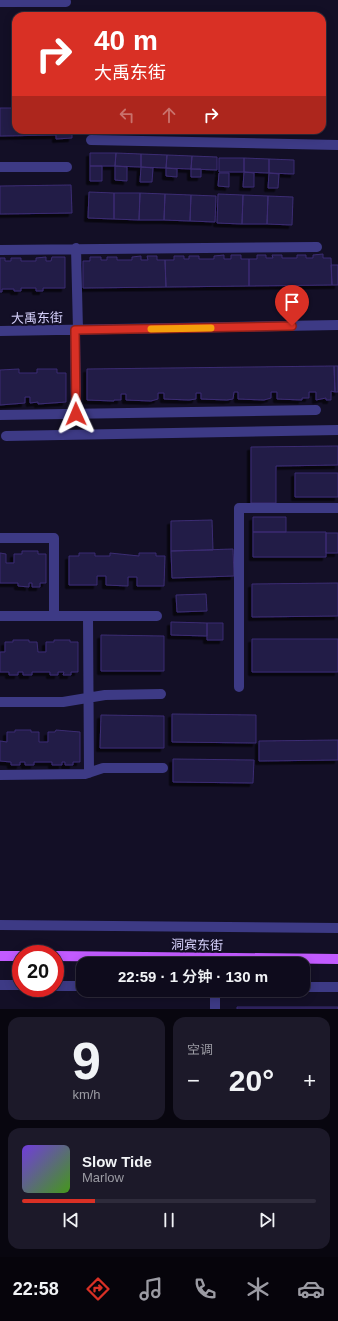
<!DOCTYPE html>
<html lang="zh">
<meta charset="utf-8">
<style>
:root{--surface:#0e0b1c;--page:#1c1929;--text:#f1f3f6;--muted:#9b9ba3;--line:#2e2b3b;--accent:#d93025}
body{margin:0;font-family:Arial,"Noto Sans SC",sans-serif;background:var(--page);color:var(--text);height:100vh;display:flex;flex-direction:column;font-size:15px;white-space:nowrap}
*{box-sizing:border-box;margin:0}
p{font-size:13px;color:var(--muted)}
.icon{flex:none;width:22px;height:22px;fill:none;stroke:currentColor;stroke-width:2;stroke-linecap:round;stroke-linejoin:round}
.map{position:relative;height:1009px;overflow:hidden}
.details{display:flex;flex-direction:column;gap:8px;padding:8px;background:#08060f;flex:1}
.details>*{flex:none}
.top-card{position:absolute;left:12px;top:12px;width:314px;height:122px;border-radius:12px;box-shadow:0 2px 10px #0003,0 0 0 1px var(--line);background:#d93025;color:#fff;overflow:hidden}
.speed{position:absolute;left:12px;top:945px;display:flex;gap:8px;font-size:20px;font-weight:700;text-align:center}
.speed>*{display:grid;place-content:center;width:52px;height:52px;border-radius:50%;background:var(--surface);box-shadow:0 2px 10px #0003,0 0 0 1px var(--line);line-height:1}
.speed .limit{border:6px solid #d22;background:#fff;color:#111}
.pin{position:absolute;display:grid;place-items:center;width:34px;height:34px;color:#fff;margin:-41px -17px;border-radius:50% 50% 50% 0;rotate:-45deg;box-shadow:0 0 4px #0007}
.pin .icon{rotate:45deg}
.me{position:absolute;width:44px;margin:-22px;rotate:359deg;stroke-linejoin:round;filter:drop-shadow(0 0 3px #0008)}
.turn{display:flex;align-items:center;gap:14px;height:84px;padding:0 16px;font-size:18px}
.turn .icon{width:52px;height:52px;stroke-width:2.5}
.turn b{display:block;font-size:28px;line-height:34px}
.lanes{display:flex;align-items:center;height:38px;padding:0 16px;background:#0003;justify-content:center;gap:20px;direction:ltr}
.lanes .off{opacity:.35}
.big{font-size:30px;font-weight:600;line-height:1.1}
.details .widget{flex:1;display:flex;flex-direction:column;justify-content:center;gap:6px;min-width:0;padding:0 14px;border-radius:12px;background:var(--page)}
.details .dial{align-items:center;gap:0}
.dial b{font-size:52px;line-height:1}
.song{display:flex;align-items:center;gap:12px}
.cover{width:48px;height:48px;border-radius:6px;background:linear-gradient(135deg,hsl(260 70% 55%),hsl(100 70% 35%))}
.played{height:4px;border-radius:2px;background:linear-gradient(90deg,var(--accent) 25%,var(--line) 25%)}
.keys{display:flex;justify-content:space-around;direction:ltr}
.heat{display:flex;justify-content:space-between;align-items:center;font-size:22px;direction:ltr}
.details .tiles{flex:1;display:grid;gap:8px;grid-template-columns:1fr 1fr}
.widget:last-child{grid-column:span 2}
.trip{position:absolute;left:76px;top:957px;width:234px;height:40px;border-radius:12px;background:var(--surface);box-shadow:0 2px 10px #0003,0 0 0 1px var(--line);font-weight:600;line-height:40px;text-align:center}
.tabs{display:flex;height:64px;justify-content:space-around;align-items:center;background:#06040b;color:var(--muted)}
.tabs .icon{width:28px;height:28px}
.tabs .on{color:var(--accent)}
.tabs b{font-size:18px;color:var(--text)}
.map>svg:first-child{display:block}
</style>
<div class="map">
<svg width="338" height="1009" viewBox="0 0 338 1009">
<defs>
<filter id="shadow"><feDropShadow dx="-3.5" dy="3.5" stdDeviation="0" flood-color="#0009"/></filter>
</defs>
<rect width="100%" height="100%" fill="#130f26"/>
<path fill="#241b47" stroke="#3b2d73" filter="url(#shadow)" d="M0 108H16V130H72V138L56 139V135L0 136Z
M90 153H116L115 166H90Z
M116 153 141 154V167L115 166Z
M141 154 167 155 166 168 141 167Z
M167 155 192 156 191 169 166 168Z
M192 156 217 157V170L191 169Z
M219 158H244V172H219Z
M244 158 269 159V173L244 172Z
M269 159 294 160V174L269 173Z
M90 166H102V181H90Z
M115 166 127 167V181L115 180Z
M141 167 153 168 152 182H140Z
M166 168 177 169V177L166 176Z
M191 169H201V177H191Z
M244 172 254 173V187H243Z
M219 173H229V187L218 186Z
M269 173 279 174 278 188H268Z
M71 185 72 213 0 214V186Z
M89 192 114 193V219L88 218Z
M114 193H140L139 220 114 219Z
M140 193 165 194 164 220H139Z
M165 194 191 195 190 221 164 220Z
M218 194 243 195 242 224 217 223Z
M191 195 216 196 215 222 190 221Z
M243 195 268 196 267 224H242Z
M268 196 293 197 292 225 267 224Z
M323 254V258H331L332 285 249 286V259H257V255H266V258H273L272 255H282V258H297V255H306V258H313V255Z
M224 255V259H231V255H241V259H249V286L166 287 165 260H174V256H184V259H189V256H199V259H214V256Z
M141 256V260H148L147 256H157V260H165L166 287 83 288V261H90V257H101V260H107V257H117V260H132V257Z
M46 257V261H51L52 257H65V288H43V291H36V288H21V291H14V289H2V292H0V258H5V261H11V258H21V261H36V258Z
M331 265H338V285H332Z
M334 366H338V392H335Z
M334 366 335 392 331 391V400H326V398L316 400V392H309V398H302V400L277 399V392H271V398L264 400 238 399V392H234L233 399 227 400 201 399V393H196V399L189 400 164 399V393H158V399L151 401 126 400V394H121V400H114V401L87 400V369Z
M19 369V373H37V369H57V373H66V402L38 404V402L30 403V397H25V403L0 405V370Z
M338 446V465L276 466V503H251V447Z
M295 473H338V497H295Z
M253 517H286V532H253Z
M212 520 213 550 171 551V521Z
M253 532H326V557H253Z
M326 533H338V553H326Z
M233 549 234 576 172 578 171 551Z
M22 551H38V554H46V583H40V587H32V583H29V587L18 586V583H0V553L6 554V563H14V554H22Z
M79 553H95V556H110V553L139 556V553H156V556H165L164 586H137V577H128V586L106 585V576H97V585H69V556H79Z
M338 583V616L252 617V584Z
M206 594 207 611 177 612 176 595Z
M171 622 207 623V636L171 635Z
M207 623H223V640H207Z
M101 635 164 636V671H101Z
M252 639H338V672H252Z
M13 640H29V642H37L38 652H46V642H54V640H70V642H78V672H71V675H63L64 672H58V675H50V672H32V675H23V672H18V675H9V672H0V652H5V642H13Z
M172 714 256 715V743L172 742Z
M101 715 164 716V748H100Z
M15 730H31V732H39V742H48V732H55L56 730 80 732V762H73V765H65V762H62V765H52V762H34V765H25V762H20V765H11V762L0 761V741L7 742V732H15Z
M338 740V760L259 761V741Z
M173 759 254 760 253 783 173 782Z
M237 1007H338V1009H237Z"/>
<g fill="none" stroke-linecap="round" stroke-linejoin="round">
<path stroke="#3d3a85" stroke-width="10" d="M0 2H66
M91 140 338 145
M0 167H67
M76 248 78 330
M0 250 317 247
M75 330 76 414
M0 331 338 325
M0 415 316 410
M6 436 338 430
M0 538H54V616
M0 616H157
M88 616 89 773
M239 687V508H338
M0 702H63L105 695 161 694
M0 775 85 774 103 768H163
M0 925 338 928
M0 985H21
M55 986H83
M303 987H338
M215 1009V990"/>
<path stroke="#c25bff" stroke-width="10" d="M0 956H21
M55 956 338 959"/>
</g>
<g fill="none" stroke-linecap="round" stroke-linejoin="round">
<g stroke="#8d1f18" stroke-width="10">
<path id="route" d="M76 414 75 330 292 326"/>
</g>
<use href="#route" stroke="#d93025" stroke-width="7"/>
<path stroke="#f59e0b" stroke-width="7" d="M151 329 211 328"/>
</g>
<g text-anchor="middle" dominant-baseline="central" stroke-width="4" stroke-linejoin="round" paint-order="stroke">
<g font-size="13" fill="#d9d4ff" stroke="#130f26">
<text transform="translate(37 318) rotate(-1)">大禹东街</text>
<text transform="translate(197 945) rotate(1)">洞宾东街</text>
</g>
</g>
</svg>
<div class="speed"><div class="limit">20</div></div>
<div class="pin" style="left:292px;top:326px;background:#d93025"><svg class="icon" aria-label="arrive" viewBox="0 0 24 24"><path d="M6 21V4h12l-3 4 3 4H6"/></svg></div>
<svg class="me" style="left:76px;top:414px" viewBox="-20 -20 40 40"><path d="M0-17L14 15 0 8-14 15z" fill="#d93025" stroke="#fff" stroke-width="4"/></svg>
<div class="trip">22:59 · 1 分钟 · 130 m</div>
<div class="top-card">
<div class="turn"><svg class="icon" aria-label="right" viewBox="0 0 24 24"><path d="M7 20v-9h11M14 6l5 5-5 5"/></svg><div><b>40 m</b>大禹东街</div></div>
<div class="lanes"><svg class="icon off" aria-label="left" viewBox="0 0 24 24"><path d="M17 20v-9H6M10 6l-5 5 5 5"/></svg><svg class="icon off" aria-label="ahead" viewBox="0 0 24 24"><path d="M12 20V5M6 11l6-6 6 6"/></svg><svg class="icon" aria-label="right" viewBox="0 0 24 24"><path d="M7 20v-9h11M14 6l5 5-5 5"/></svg></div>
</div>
</div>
<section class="details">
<div class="tiles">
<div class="widget dial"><b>9</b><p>km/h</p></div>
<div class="widget"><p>空调</p>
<div class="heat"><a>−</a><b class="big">20°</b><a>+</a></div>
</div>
<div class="widget">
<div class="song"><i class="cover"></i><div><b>Slow Tide</b><p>Marlow</p></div></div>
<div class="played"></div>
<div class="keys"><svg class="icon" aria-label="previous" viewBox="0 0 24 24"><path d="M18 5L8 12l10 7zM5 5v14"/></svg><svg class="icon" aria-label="pause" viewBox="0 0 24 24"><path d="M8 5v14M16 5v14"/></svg><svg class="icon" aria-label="next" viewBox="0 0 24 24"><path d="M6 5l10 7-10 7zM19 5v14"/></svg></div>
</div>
</div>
</section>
<nav class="tabs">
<b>22:58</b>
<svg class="icon on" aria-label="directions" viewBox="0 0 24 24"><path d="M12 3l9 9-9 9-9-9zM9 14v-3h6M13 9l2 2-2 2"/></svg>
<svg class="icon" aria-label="music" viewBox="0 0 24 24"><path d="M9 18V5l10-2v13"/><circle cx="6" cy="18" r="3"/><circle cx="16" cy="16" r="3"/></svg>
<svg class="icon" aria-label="phone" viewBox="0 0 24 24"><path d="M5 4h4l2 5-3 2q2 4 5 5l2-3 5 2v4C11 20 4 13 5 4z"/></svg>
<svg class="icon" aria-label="climate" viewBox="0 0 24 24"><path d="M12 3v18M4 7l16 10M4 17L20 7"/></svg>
<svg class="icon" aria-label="car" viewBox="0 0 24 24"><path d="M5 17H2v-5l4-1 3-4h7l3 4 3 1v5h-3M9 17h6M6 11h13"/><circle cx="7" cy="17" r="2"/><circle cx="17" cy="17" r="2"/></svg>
</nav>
